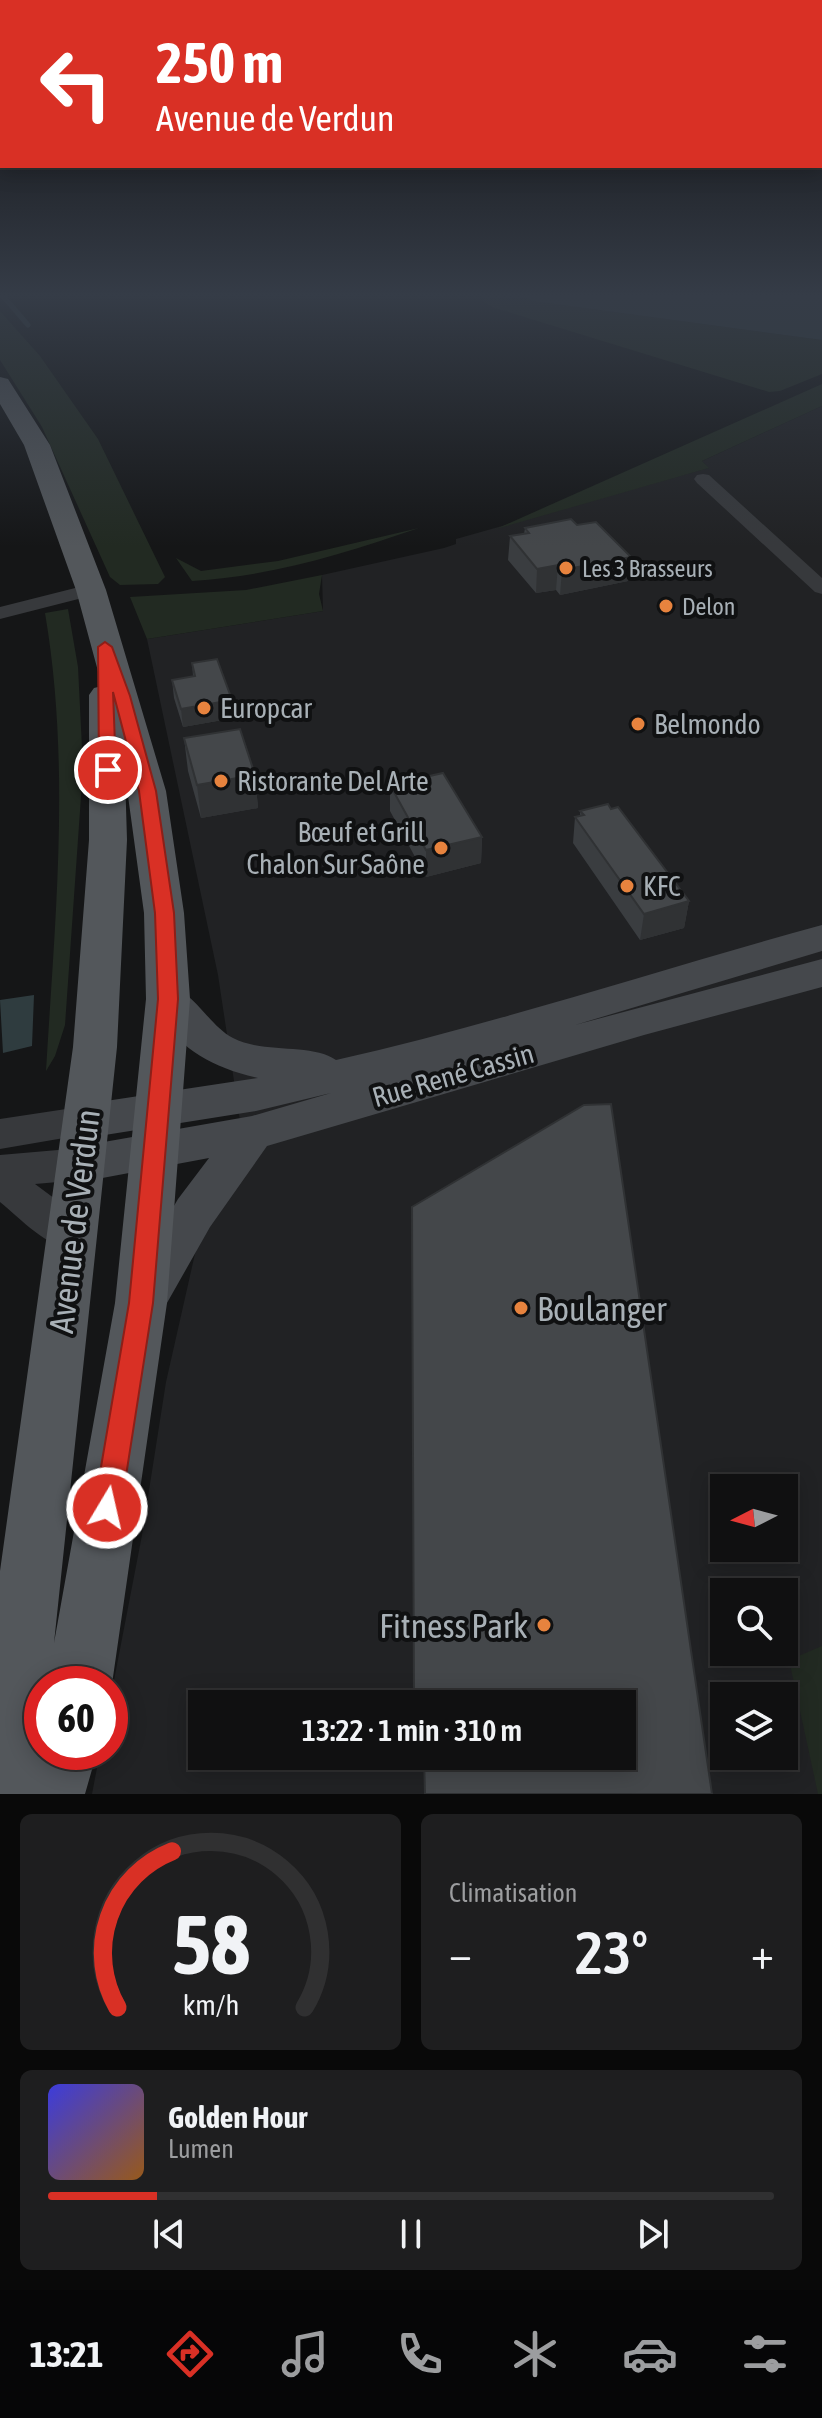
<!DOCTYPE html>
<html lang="fr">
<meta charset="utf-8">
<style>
:root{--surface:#101011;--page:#1e1e1f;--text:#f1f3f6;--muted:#9c9d9f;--line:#303031;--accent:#d93025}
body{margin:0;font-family:"Asap Condensed",sans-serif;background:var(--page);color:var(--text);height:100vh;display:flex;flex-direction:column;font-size:30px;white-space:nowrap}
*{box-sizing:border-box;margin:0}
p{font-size:26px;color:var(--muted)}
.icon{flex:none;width:44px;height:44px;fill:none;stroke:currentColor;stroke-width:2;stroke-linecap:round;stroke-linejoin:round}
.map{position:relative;height:1794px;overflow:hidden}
.drawer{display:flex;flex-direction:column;gap:20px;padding:20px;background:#090909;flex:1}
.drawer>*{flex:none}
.guide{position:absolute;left:0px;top:0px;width:822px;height:168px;box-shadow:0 4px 20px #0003,0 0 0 2px var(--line);background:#d93025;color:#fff;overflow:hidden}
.needle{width:52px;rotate:264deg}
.tools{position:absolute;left:710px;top:1474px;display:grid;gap:16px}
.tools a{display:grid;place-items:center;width:88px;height:88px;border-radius:0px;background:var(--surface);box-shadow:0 4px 20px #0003,0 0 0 2px var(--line);font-size:40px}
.speed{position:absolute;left:24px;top:1666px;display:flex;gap:16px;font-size:40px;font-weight:700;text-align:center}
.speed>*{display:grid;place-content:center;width:104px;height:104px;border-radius:50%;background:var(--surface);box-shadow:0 4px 20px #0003,0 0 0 2px var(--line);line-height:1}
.speed .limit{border:12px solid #d22;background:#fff;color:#111}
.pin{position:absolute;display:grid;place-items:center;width:68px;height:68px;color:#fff;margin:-34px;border:4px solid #fff;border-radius:50%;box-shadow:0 2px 8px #0007}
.me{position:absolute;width:88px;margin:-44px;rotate:9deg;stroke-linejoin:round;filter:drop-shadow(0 0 6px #0008)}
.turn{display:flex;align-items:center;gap:28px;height:168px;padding:0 24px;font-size:36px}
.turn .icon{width:104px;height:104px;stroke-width:2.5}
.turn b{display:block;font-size:56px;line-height:68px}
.big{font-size:60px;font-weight:600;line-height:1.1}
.drawer .card{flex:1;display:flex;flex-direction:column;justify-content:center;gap:12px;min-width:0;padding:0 28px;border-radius:12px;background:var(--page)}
.drawer .dial{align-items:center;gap:0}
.dial svg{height:208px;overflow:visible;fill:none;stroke:var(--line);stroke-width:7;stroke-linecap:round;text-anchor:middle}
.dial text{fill:var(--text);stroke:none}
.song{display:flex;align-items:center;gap:24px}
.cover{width:96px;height:96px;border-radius:12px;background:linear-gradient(135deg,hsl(240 70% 55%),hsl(30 70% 35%))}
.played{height:8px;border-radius:4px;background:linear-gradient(90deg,var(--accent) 15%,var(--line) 15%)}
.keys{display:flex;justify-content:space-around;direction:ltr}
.heat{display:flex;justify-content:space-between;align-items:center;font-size:44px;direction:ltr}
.drawer .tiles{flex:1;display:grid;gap:20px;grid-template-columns:1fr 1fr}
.card:last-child{grid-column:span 2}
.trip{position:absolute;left:188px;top:1690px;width:448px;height:80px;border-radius:0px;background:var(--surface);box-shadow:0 4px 20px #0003,0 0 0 2px var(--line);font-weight:600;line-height:80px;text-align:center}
.tabs{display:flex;height:128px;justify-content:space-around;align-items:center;background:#060607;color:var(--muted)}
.tabs .icon{width:56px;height:56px}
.tabs .active{color:var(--accent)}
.tabs b{font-size:36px;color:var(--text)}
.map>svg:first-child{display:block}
</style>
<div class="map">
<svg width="822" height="1794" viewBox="0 0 822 1794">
<rect width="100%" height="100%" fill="#151617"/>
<path fill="#212224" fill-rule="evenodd" d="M822 406V1794H92L100 1752H110V1701L142 1535 166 1382 199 1236 247 1167 218 975 147 639 323 611 322 575 444 548 456 544V539L708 468 702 461ZM724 1488H784V1548H724ZM724 1592H784V1652H724ZM724 1696H784V1756H724ZM202 1704H622V1756H202Z"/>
<path fill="#222a22" d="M483 296H521L533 301 822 340V374L780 391 769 392 495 308 482 301Z
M0 311 40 356 98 439 165 577 158 584 120 585 110 577 42 427 0 360Z
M822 384V406L702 461 709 468 496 529Z
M419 528C342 554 274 576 192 581L176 558 201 571 278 561Z
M322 575 319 594 323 611 147 639 130 597 246 590Z
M68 609 78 667 83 768 65 1025 55 1056 46 1071C55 918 71 766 45 613Z
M822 1646V1794H818L789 1660Z"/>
<path fill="#2f3c3f" d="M521 296H822V340L533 301Z
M34 995 32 1046 3 1053 0 1000Z"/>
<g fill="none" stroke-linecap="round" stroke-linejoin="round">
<path stroke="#2f3c3f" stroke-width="5" d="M3 296 28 325"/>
<path fill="#37393c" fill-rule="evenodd" d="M703 474 709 475 822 578V594L815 592 697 483 694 479 697 475Z
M91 584 98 586 101 590 98 594 0 619V607Z"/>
<path fill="#37393c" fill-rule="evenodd" d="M86 1106 99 1110 105 1121 99 1132 0 1149V1119Z
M81 1148 95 1153 100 1164 95 1175 81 1180 35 1184 86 1222 92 1234 86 1246C55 1258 24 1221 0 1202V1155Z"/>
<path fill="#45484c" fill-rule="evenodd" d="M822 925V951L575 1025 822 959V987L644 1035 267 1146 210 1227 163 1310 146 1316 129 1310 122 1295 178 1199 209 1158 81 1182 66 1177 59 1164 66 1151 81 1146 252 1116 331 1093 256 1111 86 1138 71 1133 65 1121 71 1109 86 1104 258 1078C206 1066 175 1046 149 999L154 989C190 978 204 1023 233 1038 263 1054 312 1043 336 1060 500 1023 660 969 822 925Z"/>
<path fill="#53575b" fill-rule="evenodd" d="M0 377 8 379 50 445 106 590 166 791 184 913 190 999 167 1303 112 1684 110 1688V1684H42V1752H97L85 1794H0V1571L73 1047 89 840V695L94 688 102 686 76 590 24 445 0 404ZM125 774 144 913 146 999 115 1303 54 1643 117 1047 127 840Z"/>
</g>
<path fill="#3a3d40" d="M525 528 628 581 560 595 556 590 536 593 508 560 510 536 524 534Z
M192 663 234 718 183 727 174 698 172 680 193 676Z
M184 738 255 775 258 808 201 818 188 771Z
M390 785 482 837 481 863 426 877 390 811Z
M580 811 689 901 684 928 640 940 573 843 575 817 580 816Z
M414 1756H622L712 1794H424V1761L414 1762Z"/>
<path fill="#303234" d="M631 557 628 581 560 595 562 570Z
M558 565 556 590 536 593 537 569Z
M232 700 234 718 183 727 181 709Z
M255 775 258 808 201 818 197 785Z
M482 837 481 863 426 877V850Z
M689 901 684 928 640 940 644 914Z"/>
<path fill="#44474a" stroke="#303234" stroke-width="2" d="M571 519 577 525 596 522 631 557 562 570 558 565 537 569 510 536 529 533 525 528Z
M217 659 232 700 181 709 172 680 195 676 192 663Z
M240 729 255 775 197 785 184 738Z
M443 773 482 837 426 850 390 785Z
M608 804 611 809 618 807 689 901 644 914 575 817 584 815 580 811Z
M611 1104 712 1794H425L424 1756H622V1704H414L412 1207 584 1105Z"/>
<linearGradient id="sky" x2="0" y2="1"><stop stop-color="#0c0c0d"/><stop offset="0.54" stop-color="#353c47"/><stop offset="1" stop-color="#353c47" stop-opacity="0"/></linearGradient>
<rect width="822" height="547" fill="url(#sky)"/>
<path fill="#d93025" stroke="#8d1f18" stroke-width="2" d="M105 642 112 647 130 696 156 791 174 913 178 999 153 1303 121 1508 117 1518 107 1522 98 1518 94 1508 129 1303 158 999 155 913 139 791 113 692 116 770 108 775 99 770 98 647Z"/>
<g fill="#e7833e" stroke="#101112" stroke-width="3">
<circle cx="566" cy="568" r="8"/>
<circle cx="666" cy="606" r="8"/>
<circle cx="204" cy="708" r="8"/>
<circle cx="638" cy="724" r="8"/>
<circle cx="221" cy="781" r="8"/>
<circle cx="441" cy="848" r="8"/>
<circle cx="627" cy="886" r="8"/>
<circle cx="521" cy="1308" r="8"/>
<circle cx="544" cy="1625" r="8"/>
</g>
<g text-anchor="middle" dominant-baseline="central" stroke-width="8" stroke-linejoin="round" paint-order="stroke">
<g font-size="24" fill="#a8b0b6" stroke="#101112" text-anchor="start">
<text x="582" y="568">Les 3 Brasseurs</text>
<text x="682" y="606">Delon</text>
</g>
<g font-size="28" fill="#a8b0b6" stroke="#101112" text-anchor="start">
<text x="220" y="708">Europcar</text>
<text x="654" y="724">Belmondo</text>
<text x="237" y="781">Ristorante Del Arte</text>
<text x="425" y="832" text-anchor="end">Bœuf et Grill<tspan x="425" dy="32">Chalon Sur Saône</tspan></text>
<text x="643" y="886">KFC</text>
</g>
<g font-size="28" fill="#a8b0b6" stroke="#101112">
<text transform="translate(453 1075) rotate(-16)">Rue René Cassin</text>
</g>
<g font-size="34" fill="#a8b0b6" stroke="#101112">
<text transform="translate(74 1221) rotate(-83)">Avenue de Verdun</text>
</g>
<g font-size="34" fill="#a8b0b6" stroke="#101112" text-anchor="start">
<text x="537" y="1308">Boulanger</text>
<text x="528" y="1625" text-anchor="end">Fitness Park</text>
</g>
</g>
</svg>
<div class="tools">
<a><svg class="needle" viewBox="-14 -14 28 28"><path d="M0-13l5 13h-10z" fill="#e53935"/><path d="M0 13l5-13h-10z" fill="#9c9d9f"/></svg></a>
<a><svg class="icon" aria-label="search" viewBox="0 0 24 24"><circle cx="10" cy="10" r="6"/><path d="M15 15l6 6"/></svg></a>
<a><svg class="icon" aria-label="layers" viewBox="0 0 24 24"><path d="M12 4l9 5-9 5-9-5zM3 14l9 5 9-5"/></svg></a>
</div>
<div class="speed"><div class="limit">60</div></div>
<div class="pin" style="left:108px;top:770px;background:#d93025"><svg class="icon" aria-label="arrive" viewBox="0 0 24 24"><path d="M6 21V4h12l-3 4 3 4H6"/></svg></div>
<svg class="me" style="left:107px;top:1508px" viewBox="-20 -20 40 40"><circle r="17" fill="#d93025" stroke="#fff" stroke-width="3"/><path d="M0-11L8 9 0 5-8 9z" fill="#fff"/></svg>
<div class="trip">13:22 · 1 min · 310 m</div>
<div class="guide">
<div class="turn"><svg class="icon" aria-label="left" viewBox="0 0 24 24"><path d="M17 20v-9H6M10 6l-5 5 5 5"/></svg><div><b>250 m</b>Avenue de Verdun</div></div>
</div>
</div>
<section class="drawer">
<div class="tiles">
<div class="card dial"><svg viewBox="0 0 100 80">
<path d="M14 69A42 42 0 1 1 86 69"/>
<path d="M14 69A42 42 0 0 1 35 9" stroke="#d93025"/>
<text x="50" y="56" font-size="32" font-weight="700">58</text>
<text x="50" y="72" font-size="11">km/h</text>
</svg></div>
<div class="card"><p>Climatisation</p>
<div class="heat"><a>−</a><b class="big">23°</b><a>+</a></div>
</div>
<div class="card">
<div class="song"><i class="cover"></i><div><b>Golden Hour</b><p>Lumen</p></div></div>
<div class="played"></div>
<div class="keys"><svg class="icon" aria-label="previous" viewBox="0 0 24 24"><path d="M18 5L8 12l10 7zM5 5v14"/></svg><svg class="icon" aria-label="pause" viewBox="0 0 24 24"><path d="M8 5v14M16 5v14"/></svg><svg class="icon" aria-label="next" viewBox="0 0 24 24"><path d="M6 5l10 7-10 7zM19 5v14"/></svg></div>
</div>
</div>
</section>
<nav class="tabs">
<b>13:21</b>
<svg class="icon active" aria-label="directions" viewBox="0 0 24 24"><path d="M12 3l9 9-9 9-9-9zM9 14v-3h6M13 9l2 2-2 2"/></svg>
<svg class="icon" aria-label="music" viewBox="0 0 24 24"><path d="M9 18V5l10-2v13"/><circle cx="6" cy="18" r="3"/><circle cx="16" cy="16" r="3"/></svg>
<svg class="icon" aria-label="phone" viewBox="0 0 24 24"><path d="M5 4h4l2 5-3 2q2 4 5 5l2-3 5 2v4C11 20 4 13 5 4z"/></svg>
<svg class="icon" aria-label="climate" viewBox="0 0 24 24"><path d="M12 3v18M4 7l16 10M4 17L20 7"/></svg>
<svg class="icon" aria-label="car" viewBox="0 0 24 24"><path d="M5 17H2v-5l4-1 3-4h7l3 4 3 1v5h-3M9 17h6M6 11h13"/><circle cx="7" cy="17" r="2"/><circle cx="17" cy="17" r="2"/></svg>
<svg class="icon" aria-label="filters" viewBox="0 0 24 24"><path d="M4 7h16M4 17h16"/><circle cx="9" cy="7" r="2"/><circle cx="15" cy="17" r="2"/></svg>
</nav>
